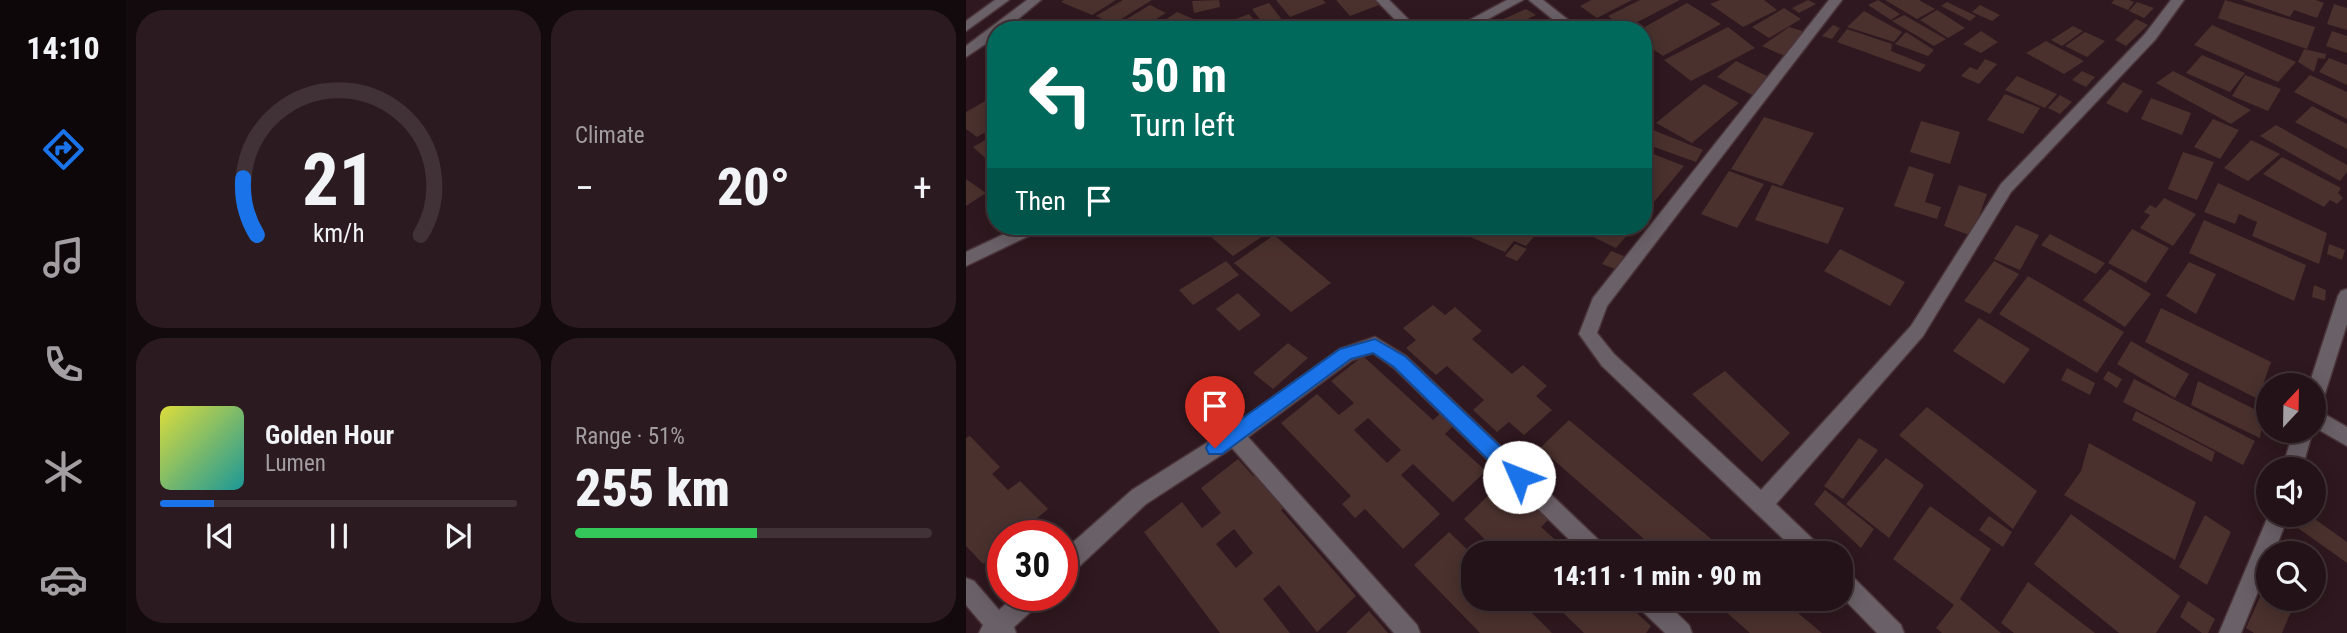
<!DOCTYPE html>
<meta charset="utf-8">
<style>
:root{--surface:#231217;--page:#2b1b20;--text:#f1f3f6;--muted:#a39ea1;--line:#403236;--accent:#1a73e8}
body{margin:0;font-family:"Roboto Condensed",sans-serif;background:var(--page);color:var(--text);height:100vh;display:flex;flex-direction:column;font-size:26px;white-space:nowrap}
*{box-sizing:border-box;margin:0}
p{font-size:23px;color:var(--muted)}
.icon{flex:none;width:38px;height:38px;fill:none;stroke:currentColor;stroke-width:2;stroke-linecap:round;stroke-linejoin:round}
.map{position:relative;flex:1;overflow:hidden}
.sheet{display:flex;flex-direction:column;gap:10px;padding:10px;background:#130a0d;width:840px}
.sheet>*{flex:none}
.guide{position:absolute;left:21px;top:21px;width:665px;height:214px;border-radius:28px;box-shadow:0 4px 18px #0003,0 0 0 2px var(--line);background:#00695c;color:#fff;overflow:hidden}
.needle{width:46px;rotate:22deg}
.buttons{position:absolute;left:1290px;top:373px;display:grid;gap:14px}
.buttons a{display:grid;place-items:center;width:70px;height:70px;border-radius:50%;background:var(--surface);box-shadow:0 4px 18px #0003,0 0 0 2px var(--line);font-size:35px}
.speed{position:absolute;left:21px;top:520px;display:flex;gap:14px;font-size:35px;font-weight:700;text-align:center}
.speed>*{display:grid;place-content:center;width:91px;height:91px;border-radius:50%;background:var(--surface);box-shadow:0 4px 18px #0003,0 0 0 2px var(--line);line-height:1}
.speed .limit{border:10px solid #d22;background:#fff;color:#111}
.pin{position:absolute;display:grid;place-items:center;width:60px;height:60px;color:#fff;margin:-72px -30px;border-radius:50% 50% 50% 0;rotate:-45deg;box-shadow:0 0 7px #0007}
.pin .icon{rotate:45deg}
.me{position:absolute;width:77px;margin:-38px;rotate:314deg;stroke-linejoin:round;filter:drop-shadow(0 0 5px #0008)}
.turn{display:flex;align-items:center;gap:24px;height:147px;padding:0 28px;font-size:32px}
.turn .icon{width:91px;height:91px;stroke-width:2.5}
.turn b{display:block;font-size:49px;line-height:60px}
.then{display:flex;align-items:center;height:66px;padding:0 28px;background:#0003;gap:14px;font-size:26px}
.big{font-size:52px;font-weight:800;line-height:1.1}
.sheet .card{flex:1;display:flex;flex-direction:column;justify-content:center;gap:10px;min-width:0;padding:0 24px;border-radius:28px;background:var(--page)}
.sheet .dial{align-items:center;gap:0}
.dial svg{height:182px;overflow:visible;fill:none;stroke:var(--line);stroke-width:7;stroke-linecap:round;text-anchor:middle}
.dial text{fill:var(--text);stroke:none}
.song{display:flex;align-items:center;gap:21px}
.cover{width:84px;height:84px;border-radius:10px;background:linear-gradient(135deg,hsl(60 70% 55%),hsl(180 70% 35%))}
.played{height:7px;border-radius:4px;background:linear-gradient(90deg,var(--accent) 15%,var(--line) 15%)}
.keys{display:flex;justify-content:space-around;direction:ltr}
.heat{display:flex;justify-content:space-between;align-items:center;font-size:38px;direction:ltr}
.charge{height:10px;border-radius:5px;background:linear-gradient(90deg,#34c759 51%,var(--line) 0)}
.sheet .tiles{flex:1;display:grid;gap:10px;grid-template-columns:repeat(2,1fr)}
.trip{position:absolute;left:495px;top:541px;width:392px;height:70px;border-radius:28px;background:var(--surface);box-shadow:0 4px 18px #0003,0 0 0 2px var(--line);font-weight:800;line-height:70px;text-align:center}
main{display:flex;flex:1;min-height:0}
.tabs{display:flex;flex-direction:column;width:126px;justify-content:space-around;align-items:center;background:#0e0709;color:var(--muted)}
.tabs .icon{width:49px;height:49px}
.tabs .selected{color:var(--accent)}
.tabs b{font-size:32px;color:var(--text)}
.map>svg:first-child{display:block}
</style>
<main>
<nav class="tabs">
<b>14:10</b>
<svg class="icon selected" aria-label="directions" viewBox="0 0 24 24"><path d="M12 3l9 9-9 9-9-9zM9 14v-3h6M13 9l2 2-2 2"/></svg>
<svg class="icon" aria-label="music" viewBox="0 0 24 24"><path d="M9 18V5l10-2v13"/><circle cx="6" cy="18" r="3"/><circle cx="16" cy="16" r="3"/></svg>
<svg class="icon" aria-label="phone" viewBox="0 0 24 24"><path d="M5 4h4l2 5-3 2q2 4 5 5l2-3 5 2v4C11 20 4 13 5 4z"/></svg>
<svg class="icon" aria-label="climate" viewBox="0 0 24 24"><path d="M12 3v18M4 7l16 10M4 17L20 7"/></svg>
<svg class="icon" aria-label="car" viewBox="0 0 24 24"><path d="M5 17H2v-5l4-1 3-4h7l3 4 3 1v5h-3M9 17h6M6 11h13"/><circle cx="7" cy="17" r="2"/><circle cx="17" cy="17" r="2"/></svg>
</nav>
<section class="sheet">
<div class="tiles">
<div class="card dial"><svg viewBox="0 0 100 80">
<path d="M14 69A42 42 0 1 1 86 69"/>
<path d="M14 69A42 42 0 0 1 8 44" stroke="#1a73e8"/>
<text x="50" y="56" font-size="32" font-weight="700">21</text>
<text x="50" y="72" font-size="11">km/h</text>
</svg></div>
<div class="card"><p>Climate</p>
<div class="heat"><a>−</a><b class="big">20°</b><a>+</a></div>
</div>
<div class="card">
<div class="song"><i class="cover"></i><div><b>Golden Hour</b><p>Lumen</p></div></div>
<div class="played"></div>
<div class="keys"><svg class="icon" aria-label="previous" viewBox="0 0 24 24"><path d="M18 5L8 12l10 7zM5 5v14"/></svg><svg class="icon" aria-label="pause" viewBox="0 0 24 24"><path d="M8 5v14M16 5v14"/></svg><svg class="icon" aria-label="next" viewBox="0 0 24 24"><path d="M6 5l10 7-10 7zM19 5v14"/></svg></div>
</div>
<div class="card"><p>Range · 51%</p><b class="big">255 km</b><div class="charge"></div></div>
</div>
</section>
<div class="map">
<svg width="1381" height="633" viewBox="0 0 1381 633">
<rect width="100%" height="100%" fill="#2f181f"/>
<path fill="#4a312d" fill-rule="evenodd" d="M98 0H150L126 15 95 2Z
M157 0H186L147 24 130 16Z
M253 0 254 7 228 13 226 1Z
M310 0H357L360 3 324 17Z
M370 0H409L413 5 384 16Z
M625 0H666L631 18 614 6Z
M674 0H714L658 29 642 16Z
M754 0H798L811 10 777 27 744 4Z
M842 0 850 4 833 13 826 8Z
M912 0 934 14 925 20 902 5Z
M919 0H953L969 9 951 19Z
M1148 0H1163L1168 2 1162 10 1145 3Z
M1259 0 1349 27 1341 49 1252 18Z
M1276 0H1350L1358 3 1351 18 1328 10 1324 17Z
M981 2 1010 16 1004 21 975 6Z
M1171 2 1188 8 1178 18 1163 11Z
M303 3 324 30H302L286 9Z
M721 3 755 24 697 56 677 42V28Z
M1368 4 1381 8V30L1361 24Z
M184 5 200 13 172 30H156L149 26Z
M1014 5 1034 15 1026 21 1006 12Z
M818 8 835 19 803 38 786 27Z
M560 9 570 15 538 30H513Z
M971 10 999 28 982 38 954 20Z
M898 11 936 32 928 42 881 27Z
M211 12 230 20 216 30H184Z
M283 14 296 30H255L251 26Z
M938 15 980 39 968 46 926 21Z
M1170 19 1182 25 1160 46 1149 40Z
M867 25 874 28 866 39 856 36Z
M1246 25 1330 62 1312 82 1228 45Z
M1107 26 1117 31 1096 46 1085 40Z
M762 27 789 48 725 81 698 60Z
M823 27 843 33 823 58 796 46Z
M881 29 926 44 925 51 960 65 954 72 871 42Z
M1015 31 1032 42 1015 53 997 44Z
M1366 31 1381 36V53L1360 46Z
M940 32 968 50 962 56 929 44Z
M1119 32 1139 41 1121 57 1099 46Z
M1080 41 1118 61 1098 74 1060 53Z
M1338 49 1360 54 1359 59 1352 58 1348 72 1332 62Z
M1236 55 1279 73 1264 92 1220 73Z
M1363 58 1381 65V85L1353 72Z
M1019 59 1031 64 1013 84 995 76 1004 67 1011 70Z
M770 61 805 78 786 95 751 77Z
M1116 71 1129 77 1120 87 1106 80Z
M1207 71 1285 110 1265 124 1190 83Z
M1279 75 1315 89 1302 111 1266 96Z
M1344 75 1381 92V119L1328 92Z
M1051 76 1091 94 1079 108 1039 90Z
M1157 82 1177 91 1161 113 1140 103Z
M738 84 773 103 726 143 690 123Z
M1039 94 1074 108 1057 134 1021 120Z
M30 95V126L11 137 0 129V112Z
M1094 95 1106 102 1094 114 1082 108Z
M1185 98 1225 113 1216 135 1175 119Z
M1346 106 1381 124V149L1329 122Z
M798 117 848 133 816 186 765 169Z
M1247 119 1273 130 1254 159 1228 147Z
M955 121 994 132 984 164 944 152Z
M1310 125 1381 165V172L1374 181 1294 136Z
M677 126 737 150 730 162 677 143Z
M30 134V162L26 164 7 147Z
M1285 140 1314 154 1282 181 1258 168Z
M677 150 718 166 677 215Z
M1217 152 1248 162 1231 200 1202 189Z
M1316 157 1375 188 1372 193 1377 198 1371 204 1364 200 1358 207 1297 174Z
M943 166 968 174 959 202 975 207 971 219 928 206Z
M763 171 798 184 771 228 735 214Z
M0 179 20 193 0 206Z
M1252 183 1361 233 1353 264 1286 236 1291 222 1273 214 1269 224 1238 212Z
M806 185 878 208 862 244 789 220Z
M993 185 1021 194 1006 236 978 226Z
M1198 198 1230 214 1207 246 1174 228 1184 215 1178 212 1184 205 1190 208Z
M1238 220 1340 265 1328 301 1223 253Z
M1050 225 1073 235 1054 270 1028 259Z
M263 226H296L303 232 267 256 245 237Z
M479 226H554L571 233 560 246 548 241 539 252Z
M616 226H669L650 248 613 230Z
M1166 229 1203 248 1180 283 1142 263Z
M1084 234 1139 263 1130 274 1075 245Z
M308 235 365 283 325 312 268 263Z
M549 244 561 249 551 261 539 256Z
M1363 244 1379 250 1376 260 1361 254Z
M874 249 939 282 924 306 858 271Z
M645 251 658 256 649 269 636 264Z
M260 261 273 275 227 305 213 290Z
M1028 261 1053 274 1024 314 998 301Z
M1223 262 1250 274 1230 314 1200 296Z
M1144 269 1185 294 1159 327 1117 300Z
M1062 276 1158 332 1131 373 1033 314Z
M1348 285 1360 290 1359 301 1346 297Z
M272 293 295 315 273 331 250 309Z
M467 305 479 315 489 307 516 331 506 339 546 374 557 365 581 386 570 396 586 410 558 435 543 422 531 432 507 410 518 400 481 366 470 375 440 348 450 340 437 328Z
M1195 308 1305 362 1292 399 1179 342Z
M1013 318 1064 349 1038 384 987 351Z
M1165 341 1223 374 1209 398 1151 364Z
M322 343 342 358 307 389 287 373Z
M397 356 467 420 475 413 488 425 479 434 520 471 487 502 447 464 435 475 474 514 437 549 399 509 389 518 376 504 385 496 315 423 351 394 373 415 388 403 365 381ZM402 418 435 450 421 463 388 430Z
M1101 368 1129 383 1124 395 1095 380Z
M759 371 824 433 796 462 726 394Z
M1142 371 1156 379 1151 388 1137 379Z
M1168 379 1289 441 1277 465 1157 402Z
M1232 381 1298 414 1294 438 1225 405Z
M961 407 1071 491 1047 529 933 435Z
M1170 411 1249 452 1246 462 1166 420Z
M603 420 756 548 752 553H694L574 448Z
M4 436 34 467 26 474 42 490 54 481 82 509 70 519 86 536H37V562L29 554 17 564 0 546V438Z
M893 438 912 450 877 499 858 486Z
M1123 443 1230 502 1209 560 1098 495 1115 471Z
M920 458 958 485 923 538 880 504Z
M272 459 287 476 294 470 324 503 315 510 390 596 351 632 313 585 297 599 324 633H254L178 532 216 502 236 528 255 513 235 488ZM268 529 287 553 270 568 250 544Z
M533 485 549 499 557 490 586 516 575 527 604 553H533L498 519Z
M859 490 908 529 895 548 848 504Z
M964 506 1025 549 994 599 1035 633H976L970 628 988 605 927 559Z
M1105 514 1214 596 1190 633H1153L1068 564Z
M1342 514 1381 542V563L1332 528Z
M1239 515 1265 532 1241 585 1213 567Z
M1023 516 1046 532 1037 547 1013 530Z
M483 532 508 556V598H551L586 633H514L448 565Z
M1323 541 1345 553H1319Z
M1062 582 1129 633H1048L1035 623Z
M1298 588 1302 591V598H1314L1327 607 1316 633H1288L1280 628Z
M582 598H654L685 626 680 633H618Z
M744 598H814L856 633H784Z
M1222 601 1249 619 1242 633H1236L1214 617Z
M403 611 422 633H380Z"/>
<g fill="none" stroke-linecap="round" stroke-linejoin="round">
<g stroke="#4a343a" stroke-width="3">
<path id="street" d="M29 0H43L0 31V21Z
M61 0H75L39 30H30V37L0 57V46Z
M410 0H423L453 30H439Z
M541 0H557L502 30H485Z
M563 0H577L615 30H600Z
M863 0H876L641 306 631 333 648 354 795 490 945 326 1035 184 1179 34 1205 0H1218L1189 40 1045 192 957 336 810 504 854 546 858 553H832L636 366 613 334 627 298Z
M55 226H77L75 230 0 266V252Z
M1381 289V324L1357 400 1355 406 1348 408V385H1343L1372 296 1375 291Z
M409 337 440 356 639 546 643 553H617L428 368 407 353 386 360 282 437 451 625 454 633H428L266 448 180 504 104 575 96 578V552L166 490 261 430 374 349Z
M1348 408 1381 427V446L1348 427Z
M1328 430H1347L1336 469H1316Z
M1303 514H1323L1308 553H1302V567L1275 633H1253Z
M875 570 883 573 935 625 938 633H911L875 596Z
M0 578 8 581 33 610 50 595H77L74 603 48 627 50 633H13L17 625 0 605Z
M668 598H695L723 625 726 633H699L671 606Z"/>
</g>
<use href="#street" fill="#6a6067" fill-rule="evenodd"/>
</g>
<path fill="#1a73e8" stroke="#114b97" stroke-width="2" d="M409 339 440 357 559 470 562 477 559 483 553 485 546 483 428 367 407 353 385 359 256 454H243L240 448 243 442 374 349Z"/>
</svg>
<div class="buttons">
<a><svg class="needle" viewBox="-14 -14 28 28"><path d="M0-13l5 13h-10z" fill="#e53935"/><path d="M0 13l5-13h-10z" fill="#a39ea1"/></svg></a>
<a><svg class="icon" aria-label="sound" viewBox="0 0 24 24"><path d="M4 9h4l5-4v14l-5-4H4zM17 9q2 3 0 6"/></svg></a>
<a><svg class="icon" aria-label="search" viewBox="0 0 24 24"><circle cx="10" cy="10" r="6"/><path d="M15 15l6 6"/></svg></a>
</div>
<div class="speed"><div class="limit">30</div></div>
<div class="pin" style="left:249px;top:448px;background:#d93025"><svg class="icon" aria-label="arrive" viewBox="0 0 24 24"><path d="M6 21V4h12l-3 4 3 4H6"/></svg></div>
<svg class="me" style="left:553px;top:477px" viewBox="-20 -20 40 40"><circle r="19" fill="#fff"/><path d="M0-13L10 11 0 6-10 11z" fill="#1a73e8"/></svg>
<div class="trip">14:11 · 1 min · 90 m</div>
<div class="guide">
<div class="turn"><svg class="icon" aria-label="left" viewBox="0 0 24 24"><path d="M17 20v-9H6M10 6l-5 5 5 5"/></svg><div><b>50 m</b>Turn left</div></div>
<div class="then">Then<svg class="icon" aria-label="arrive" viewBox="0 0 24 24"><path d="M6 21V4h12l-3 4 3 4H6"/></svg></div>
</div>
</div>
</main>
